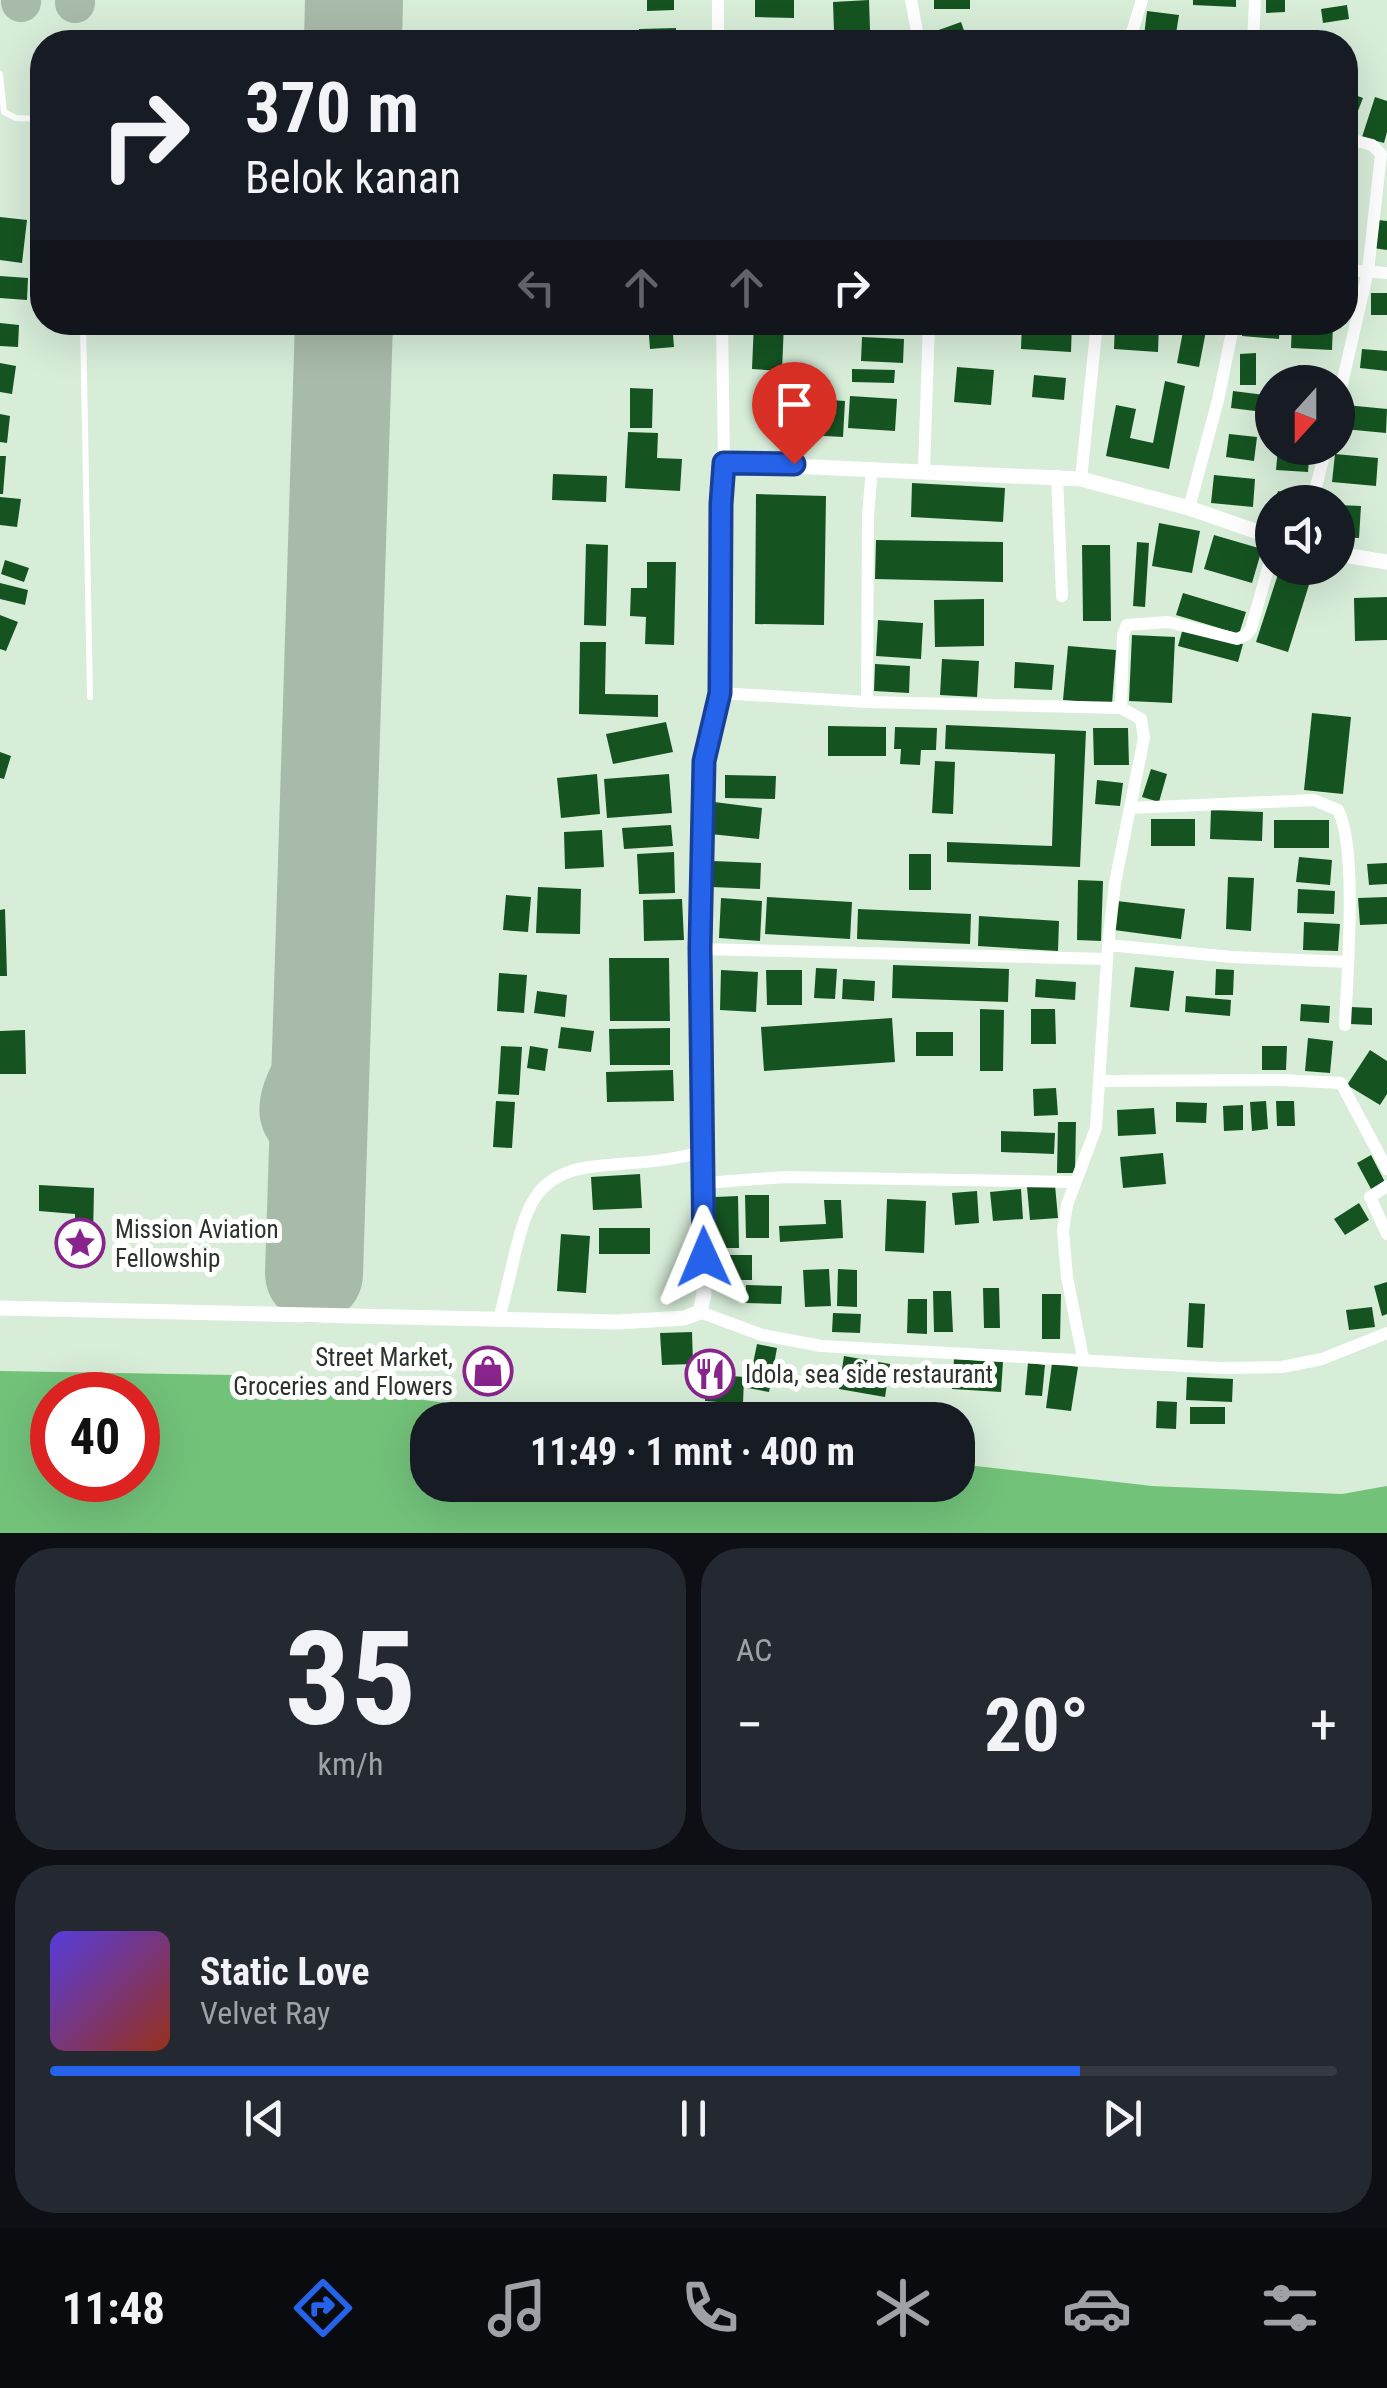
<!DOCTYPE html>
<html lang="id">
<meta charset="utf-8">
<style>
:root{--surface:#171b24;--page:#242831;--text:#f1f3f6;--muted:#9ea1a6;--line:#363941;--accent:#2563eb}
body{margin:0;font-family:"Roboto Condensed",sans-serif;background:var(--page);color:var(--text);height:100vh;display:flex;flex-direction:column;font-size:38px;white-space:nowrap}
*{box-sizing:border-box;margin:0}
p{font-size:32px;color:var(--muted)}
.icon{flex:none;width:55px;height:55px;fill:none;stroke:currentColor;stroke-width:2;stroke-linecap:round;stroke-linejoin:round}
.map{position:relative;height:1533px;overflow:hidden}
.drawer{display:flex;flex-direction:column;gap:15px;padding:15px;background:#0d0f14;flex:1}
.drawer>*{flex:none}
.hud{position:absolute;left:30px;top:30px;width:1328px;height:305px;border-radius:40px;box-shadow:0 10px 40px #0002;background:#171b24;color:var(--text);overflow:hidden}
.needle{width:65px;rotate:201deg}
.fabs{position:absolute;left:1255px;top:365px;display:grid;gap:20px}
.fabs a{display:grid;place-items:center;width:100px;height:100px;border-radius:50%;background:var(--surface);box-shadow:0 10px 40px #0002;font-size:50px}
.speed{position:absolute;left:30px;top:1372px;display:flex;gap:20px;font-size:50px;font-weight:700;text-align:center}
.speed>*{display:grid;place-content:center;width:130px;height:130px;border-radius:50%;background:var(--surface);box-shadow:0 10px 40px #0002;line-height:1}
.speed .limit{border:15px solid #d22;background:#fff;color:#111}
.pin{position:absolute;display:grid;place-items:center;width:85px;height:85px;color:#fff;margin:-102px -42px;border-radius:50% 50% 50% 0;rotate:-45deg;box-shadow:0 0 10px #0007}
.pin .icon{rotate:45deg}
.me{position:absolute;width:110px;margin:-55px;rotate:359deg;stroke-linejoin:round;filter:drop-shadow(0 0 8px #0008)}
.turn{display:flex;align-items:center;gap:35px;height:210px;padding:0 50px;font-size:45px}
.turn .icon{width:130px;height:130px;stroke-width:2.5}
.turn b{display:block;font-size:70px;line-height:85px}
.lanes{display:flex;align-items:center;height:95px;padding:0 50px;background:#0003;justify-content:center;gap:50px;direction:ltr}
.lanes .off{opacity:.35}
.big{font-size:75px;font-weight:700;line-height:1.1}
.drawer .tile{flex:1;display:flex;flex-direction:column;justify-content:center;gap:15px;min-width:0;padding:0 35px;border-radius:40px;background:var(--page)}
.drawer .dial{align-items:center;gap:0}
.dial b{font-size:130px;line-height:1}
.song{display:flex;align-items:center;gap:30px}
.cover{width:120px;height:120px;border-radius:15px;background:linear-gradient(135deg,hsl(250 70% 55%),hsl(10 70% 35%))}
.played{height:10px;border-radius:5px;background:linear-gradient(90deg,var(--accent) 80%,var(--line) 80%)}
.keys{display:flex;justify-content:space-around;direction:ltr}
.heat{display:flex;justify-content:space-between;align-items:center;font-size:55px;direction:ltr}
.drawer .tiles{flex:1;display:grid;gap:15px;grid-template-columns:1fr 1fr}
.tile:last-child{grid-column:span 2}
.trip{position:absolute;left:410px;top:1402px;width:565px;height:100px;border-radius:40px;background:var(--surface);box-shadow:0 10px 40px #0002;font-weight:700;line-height:100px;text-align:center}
.menu{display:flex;height:160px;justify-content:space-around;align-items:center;background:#090b0e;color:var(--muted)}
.menu .icon{width:70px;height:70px}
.menu .selected{color:var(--accent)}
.menu b{font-size:45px;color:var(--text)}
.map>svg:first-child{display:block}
</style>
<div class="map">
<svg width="1387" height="1533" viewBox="0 0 1387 1533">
<rect width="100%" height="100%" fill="#d7edd8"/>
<path fill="#72c27a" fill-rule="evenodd" d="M0 1371 233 1375 578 1420H428V1485H958V1464L1152 1486 1342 1494 1387 1486V1533H0ZM52 1395H138V1480H52Z"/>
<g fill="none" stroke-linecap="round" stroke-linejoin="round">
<path stroke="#a8baa8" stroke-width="40" d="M21 2V0
M75 3V0
M319 1125 311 1135 289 1134C260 1102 305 1051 322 1021"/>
<path stroke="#a8baa8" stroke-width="98" d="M353 42 354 0
M314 1274 344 322"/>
</g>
<path fill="#155421" d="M647 0H674V10L647 11Z
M755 0H794V18L755 17Z
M869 0 870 30 834 32 833 2Z
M934 0H970V9H934Z
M1193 0H1236V7L1193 5Z
M1266 0H1285V12L1266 13Z
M1347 5 1349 19 1323 23 1321 9Z
M1147 11 1179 15 1175 40 1144 36Z
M961 22 968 42H940L936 31Z
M676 28V42H639V29Z
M816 34 817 42H791L790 35Z
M1194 34 1227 36 1226 42H1194Z
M745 36H777V42H745Z
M1347 92 1363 98 1352 126 1345 123Z
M1375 97 1387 101V132L1384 143 1362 137Z
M0 217 27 220 22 263 0 260Z
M1378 220 1387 221V250L1373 248Z
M0 276 28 278 27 300 0 298Z
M1371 293H1387V315H1371Z
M648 322H672L674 347 650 349Z
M754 322 784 323 782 371 752 369Z
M1022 322H1072L1071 352 1021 349Z
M1115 322 1159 323 1158 352 1114 349Z
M1243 322H1280L1279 339 1242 336Z
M1292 322 1333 324 1332 350 1291 348Z
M0 323 19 325 18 347 0 346Z
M1184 326 1206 331 1199 367 1177 363Z
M862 337 904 339 903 363 861 361Z
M1362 349 1387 351V371L1360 368Z
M1256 353V385H1240V354Z
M0 363 16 366 12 394 0 392Z
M1298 365 1321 368 1319 382H1296Z
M957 367 994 370 991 405 954 402Z
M852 369 895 370 894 383 852 382Z
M1034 375 1066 378 1064 400 1032 397Z
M1165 381 1185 386 1169 469 1106 456 1116 405 1136 409 1130 438 1153 443Z
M630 388 653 389 652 428H630Z
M1233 391 1265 395 1263 412 1231 408Z
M771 396 845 401 843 437 770 433Z
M850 396 897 399 895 431 848 428Z
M1346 405 1387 409 1386 433 1344 429Z
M0 414 10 416 7 443 0 442Z
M628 432 658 433 657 458 682 459 680 491 625 488Z
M1229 434 1257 437 1254 461 1226 457Z
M1278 448H1310L1308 472 1276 470Z
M1335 454 1378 458 1376 486 1332 482Z
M0 456H6L3 494H0Z
M553 474 607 476 606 502 552 500Z
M1214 475 1255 479 1253 507 1211 503Z
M912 483 1005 488 1003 522 911 517Z
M1278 491 1302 497 1301 502H1275Z
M756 494 826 496 824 625 755 624Z
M0 497 21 499 17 527 0 525Z
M1338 505 1361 506 1359 538 1338 537Z
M1159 523 1200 531 1192 573 1152 566Z
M1214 535 1262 549 1252 583 1204 569Z
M876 540 1003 542V582L875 579Z
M1137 542 1149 543 1145 607 1133 606Z
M586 544 608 545 606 626 584 625Z
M1082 545H1110L1111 621H1083Z
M5 560 29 568 24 582 1 574Z
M647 562H676L674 645 645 644 646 617 630 616 631 588H647Z
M1280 568H1299L1313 572 1288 652 1256 642Z
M0 583 28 590 25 605 0 599Z
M1183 593 1246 612 1239 634 1176 615Z
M1387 597V640L1355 641 1354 598Z
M984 599V646L935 647 934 600Z
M0 615 18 622 6 651 0 649Z
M878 620 923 623 921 659 876 656Z
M1183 628 1243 644 1238 662 1178 646Z
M1132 635 1175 637 1172 703 1129 701Z
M580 642H606L605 694 658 695V717L579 714Z
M1068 646 1116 650 1112 704 1063 700Z
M942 659 979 661 977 697 940 695Z
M1015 662 1054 665 1052 690 1014 688Z
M875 664 910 666 909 693 874 691Z
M1312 713 1351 717 1343 794 1304 790Z
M666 722 673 752 613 764 606 734Z
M946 725 1086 731 1080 867 947 862V842L1052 846 1055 754 945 749Z
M828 726 886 727V756H828Z
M895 727 937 728 936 750H921L920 765 900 764 901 749H894Z
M1093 728H1128L1129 765H1094Z
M0 752 11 756 4 779 0 778Z
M935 761 955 762 953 814 932 813Z
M1151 769 1167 774 1159 802 1142 797Z
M597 774 600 814 561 818 557 778Z
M669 774 672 813 607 818 604 779Z
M725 775 776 776 775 799 725 798Z
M1097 780 1123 783 1120 806 1095 804Z
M714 802 762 808 759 839 710 834Z
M1211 810 1263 812 1262 841 1210 839Z
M1151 819H1195V846H1151Z
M1274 820H1329V848H1274Z
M671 825 673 846 624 849 622 828Z
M602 830 604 867 565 869 564 832Z
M674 852 675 893 639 894 637 854Z
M909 854H931V890H909Z
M1299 857 1332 860 1330 885 1296 882Z
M713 861 761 863 760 889 712 887Z
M1387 863V884L1369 885 1367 864Z
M1228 877 1254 878 1251 931 1226 929Z
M1078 880 1103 881 1101 941 1077 940Z
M538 887 581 889 580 934 536 933Z
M1298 889 1335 891 1334 914 1297 913Z
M506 895 531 897 528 932 503 930Z
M767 897 852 902 850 939 765 934Z
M1387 897V924L1360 925 1358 898Z
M721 898 762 901 760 941 719 938Z
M682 899 684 940 644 941 643 900Z
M1117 901 1185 909 1181 939 1114 930Z
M5 909 7 976H0V910Z
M858 909 971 914 970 944 857 939Z
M979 916 1059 921 1058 951 978 946Z
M1304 922 1340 924 1338 951 1303 950Z
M609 958H669L670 1021H610Z
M893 965 1009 969 1008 1002 892 998Z
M1135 967 1174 971 1169 1011 1130 1007Z
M816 968 837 969 835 999 814 998Z
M1216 969 1234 970 1233 995H1215Z
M721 970 758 972 756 1012 720 1010Z
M766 970H802V1005H767Z
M499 973 527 975 524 1013 497 1011Z
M843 979 875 981 874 1001 842 999Z
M1036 979 1076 982 1075 1000 1035 997Z
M537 991 567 995 565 1017 534 1013Z
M1186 996 1231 1000 1230 1016 1185 1012Z
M1301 1004 1330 1006 1329 1023 1300 1021Z
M1351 1007 1372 1008V1025L1350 1024Z
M980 1009 1004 1010 1003 1071H980Z
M1031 1009H1055L1056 1044H1031Z
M892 1018 895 1062 764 1071 761 1027Z
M561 1027 594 1031 591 1052 558 1048Z
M670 1028V1065H610L609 1029Z
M25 1030 26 1074H0V1031Z
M916 1032H953V1056H916Z
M1308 1038 1333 1041 1330 1073 1305 1071Z
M501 1046 522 1047 519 1095 498 1094Z
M530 1046 548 1049 545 1071 527 1068Z
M1262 1046H1287L1286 1070H1262Z
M1370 1050 1387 1061V1094L1380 1105 1347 1085Z
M673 1070 674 1101 607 1102 606 1072Z
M1056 1088 1058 1115 1034 1116 1033 1089Z
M496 1101 515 1102 512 1148 493 1147Z
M1266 1101 1268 1129 1252 1131 1250 1102Z
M1276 1101H1294L1295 1126H1277Z
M1176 1102 1207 1103 1206 1123 1176 1122Z
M1243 1105V1130L1224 1131 1223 1106Z
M1154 1108 1156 1134 1118 1136 1117 1110Z
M1058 1122H1076L1075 1173H1057Z
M1001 1131 1055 1133 1054 1154 1001 1152Z
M1163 1153 1166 1184 1123 1188 1120 1157Z
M1371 1155 1385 1182 1371 1189 1357 1163Z
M640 1174 642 1208 593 1210 591 1177Z
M39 1185 94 1188 93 1238H75V1214L39 1211Z
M1055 1185 1058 1218 1030 1220 1027 1187Z
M1021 1189 1023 1219 993 1221 990 1192Z
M977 1191 979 1223 955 1225 952 1193Z
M745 1195H769V1238H746Z
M738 1196 739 1248H716L715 1197Z
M887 1199 926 1201 924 1253 885 1251Z
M824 1200H841L843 1238 780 1242 779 1226 826 1224Z
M1359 1203 1369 1220 1345 1235 1334 1219Z
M599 1228H650V1254H599Z
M561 1234 590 1236 586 1293 557 1291Z
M715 1255H752V1280H715Z
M829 1269 831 1306 805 1307 803 1270Z
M838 1269 857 1270V1307L837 1306Z
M1387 1282V1314L1382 1316 1374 1286Z
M746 1285 782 1286 781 1304 745 1303Z
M983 1288H999L1000 1328H984Z
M933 1291H951L953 1332H934Z
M1042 1294H1061L1060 1339H1042Z
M908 1299H927V1334L907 1333Z
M1189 1303 1205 1304 1203 1348 1187 1347Z
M1372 1307 1375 1327 1349 1330 1346 1310Z
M833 1313 861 1314 860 1333 832 1332Z
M692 1332 693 1364 662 1365 660 1333Z
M757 1344 777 1348 769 1392 748 1388Z
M844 1356 890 1364 885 1397 839 1389Z
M954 1359 1003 1362 1001 1392 952 1389Z
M1028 1363 1045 1365 1042 1396 1025 1395Z
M1052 1363 1078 1367 1071 1411 1046 1408Z
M707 1374 744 1377 743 1404 705 1401Z
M1187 1377 1233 1379 1232 1402 1186 1400Z
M1157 1401 1177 1402 1176 1429 1156 1428Z
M700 1405 744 1407 743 1420H700Z
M1190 1407H1225V1424H1190Z"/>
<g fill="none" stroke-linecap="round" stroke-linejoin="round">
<path stroke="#fff" stroke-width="6" d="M0 74 4 112 16 118 42 119
M83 322 90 697"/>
<path stroke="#fff" stroke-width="12" d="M718 0V42
M911 0 919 42
M1129 42 1142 0
M1253 42 1255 0
M1345 270 1387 273
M722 322 724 463
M1338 401 1368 271 1381 154 1372 145 1345 138
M924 470 929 322
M1057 476 1062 596
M1081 479 1097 322
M1312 502 1326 448
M1189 508 1218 400 1234 322
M720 693 867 702 1121 708 1141 719 1144 738 1115 883 1108 945 1096 1128 1067 1205 1063 1230 1067 1277 1083 1358
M867 702 868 516 872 468
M1121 708 1123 635 1127 625 1168 622 1237 639 1246 635 1251 629 1272 554
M1130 808 1314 800 1338 810C1358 849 1347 977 1345 1025
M1108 945 1232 957 1348 962
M700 949 1107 959
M1100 1081 1281 1080 1341 1083 1387 1169
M703 1183 785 1177 1075 1182
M1387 1186 1370 1197 1387 1234
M700 1312 762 1335 821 1346 1221 1368 1282 1367 1322 1359 1387 1333
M499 1321C504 1298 510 1276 515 1253 527 1206 536 1175 589 1167 629 1162 666 1163 704 1151"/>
<path stroke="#fff" stroke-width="15" d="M1338 554 1387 562
M0 1308 618 1322 684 1318 700 1312 704 1294 700 949 704 761 720 693 721 504 724 463 1081 479 1189 508 1272 537"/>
</g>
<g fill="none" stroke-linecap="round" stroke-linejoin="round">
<g stroke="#184099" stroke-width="25">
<path id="route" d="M704 1257 700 948 704 761 720 693 721 504 724 463 794 464"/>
</g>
<use href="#route" stroke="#2563eb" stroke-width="18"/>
</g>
<defs>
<g id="sight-ring" transform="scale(2.5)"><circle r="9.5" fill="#fff" stroke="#88248c" stroke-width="1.5"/><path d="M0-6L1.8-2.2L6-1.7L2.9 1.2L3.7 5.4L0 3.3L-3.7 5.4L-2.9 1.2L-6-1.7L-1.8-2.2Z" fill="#88248c"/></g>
<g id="shop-ring" transform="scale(2.5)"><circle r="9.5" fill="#fff" stroke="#88248c" stroke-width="1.5"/><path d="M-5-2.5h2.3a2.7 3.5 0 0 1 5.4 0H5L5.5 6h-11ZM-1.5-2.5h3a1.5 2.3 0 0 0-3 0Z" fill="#88248c"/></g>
<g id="restaurant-ring" transform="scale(2.5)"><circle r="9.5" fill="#fff" stroke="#88248c" stroke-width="1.5"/><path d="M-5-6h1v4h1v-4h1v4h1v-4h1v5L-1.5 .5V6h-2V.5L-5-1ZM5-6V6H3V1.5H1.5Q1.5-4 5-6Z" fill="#88248c"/></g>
</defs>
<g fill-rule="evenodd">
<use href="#sight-ring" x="80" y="1243"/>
<use href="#shop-ring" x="488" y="1371"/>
<use href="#restaurant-ring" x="710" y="1374"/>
</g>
<g text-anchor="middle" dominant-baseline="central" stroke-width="10" stroke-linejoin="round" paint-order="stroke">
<g font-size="25" fill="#2b332b" stroke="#fff" text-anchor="start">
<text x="115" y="1229">Mission Aviation<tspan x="115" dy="29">Fellowship</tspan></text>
<text x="453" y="1357" text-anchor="end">Street Market,<tspan x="453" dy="29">Groceries and Flowers</tspan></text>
<text x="745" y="1374">Idola, sea side restaurant</text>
</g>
</g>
</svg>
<div class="fabs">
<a><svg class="needle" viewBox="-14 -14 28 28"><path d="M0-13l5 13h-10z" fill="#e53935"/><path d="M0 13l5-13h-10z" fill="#9ea1a6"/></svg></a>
<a><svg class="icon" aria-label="sound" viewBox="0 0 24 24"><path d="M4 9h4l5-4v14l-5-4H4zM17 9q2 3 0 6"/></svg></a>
</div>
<div class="speed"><div class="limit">40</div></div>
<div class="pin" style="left:794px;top:464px;background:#d93025"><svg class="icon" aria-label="arrive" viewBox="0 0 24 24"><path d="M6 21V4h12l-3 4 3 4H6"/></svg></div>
<svg class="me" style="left:704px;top:1257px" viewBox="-20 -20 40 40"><path d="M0-17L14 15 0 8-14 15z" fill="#2563eb" stroke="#fff" stroke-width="4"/></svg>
<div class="trip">11:49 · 1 mnt · 400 m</div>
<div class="hud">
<div class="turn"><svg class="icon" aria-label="right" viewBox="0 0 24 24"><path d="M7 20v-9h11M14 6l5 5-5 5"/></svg><div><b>370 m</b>Belok kanan</div></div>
<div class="lanes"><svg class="icon off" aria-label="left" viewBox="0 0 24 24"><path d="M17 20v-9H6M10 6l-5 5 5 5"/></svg><svg class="icon off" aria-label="ahead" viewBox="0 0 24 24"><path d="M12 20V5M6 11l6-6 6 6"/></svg><svg class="icon off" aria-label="ahead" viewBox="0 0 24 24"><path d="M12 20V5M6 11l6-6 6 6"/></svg><svg class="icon" aria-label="right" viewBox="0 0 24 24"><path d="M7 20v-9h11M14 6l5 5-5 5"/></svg></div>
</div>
</div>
<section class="drawer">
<div class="tiles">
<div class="tile dial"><b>35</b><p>km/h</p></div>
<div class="tile"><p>AC</p>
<div class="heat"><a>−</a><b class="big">20°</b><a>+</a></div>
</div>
<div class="tile">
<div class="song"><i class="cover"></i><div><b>Static Love</b><p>Velvet Ray</p></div></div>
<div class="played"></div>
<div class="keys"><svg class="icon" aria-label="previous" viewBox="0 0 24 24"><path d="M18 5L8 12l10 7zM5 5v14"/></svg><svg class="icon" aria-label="pause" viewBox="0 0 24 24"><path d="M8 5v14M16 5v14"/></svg><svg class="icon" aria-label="next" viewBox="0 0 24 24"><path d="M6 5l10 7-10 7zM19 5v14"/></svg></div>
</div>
</div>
</section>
<nav class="menu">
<b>11:48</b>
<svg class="icon selected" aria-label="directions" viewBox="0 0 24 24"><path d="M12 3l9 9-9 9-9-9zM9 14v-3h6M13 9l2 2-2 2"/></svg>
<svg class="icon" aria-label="music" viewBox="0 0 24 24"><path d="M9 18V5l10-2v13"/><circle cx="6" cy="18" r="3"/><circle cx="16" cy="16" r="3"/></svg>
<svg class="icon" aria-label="phone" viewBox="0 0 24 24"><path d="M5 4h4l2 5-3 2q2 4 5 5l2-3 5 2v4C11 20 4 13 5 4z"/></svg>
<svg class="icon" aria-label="climate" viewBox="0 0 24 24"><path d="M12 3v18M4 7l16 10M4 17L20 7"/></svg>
<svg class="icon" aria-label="car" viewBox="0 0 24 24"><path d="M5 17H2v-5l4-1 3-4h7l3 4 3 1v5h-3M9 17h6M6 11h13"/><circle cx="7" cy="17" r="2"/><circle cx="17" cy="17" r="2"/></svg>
<svg class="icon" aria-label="filters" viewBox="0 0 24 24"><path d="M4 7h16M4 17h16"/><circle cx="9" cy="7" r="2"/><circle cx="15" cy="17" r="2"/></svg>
</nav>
